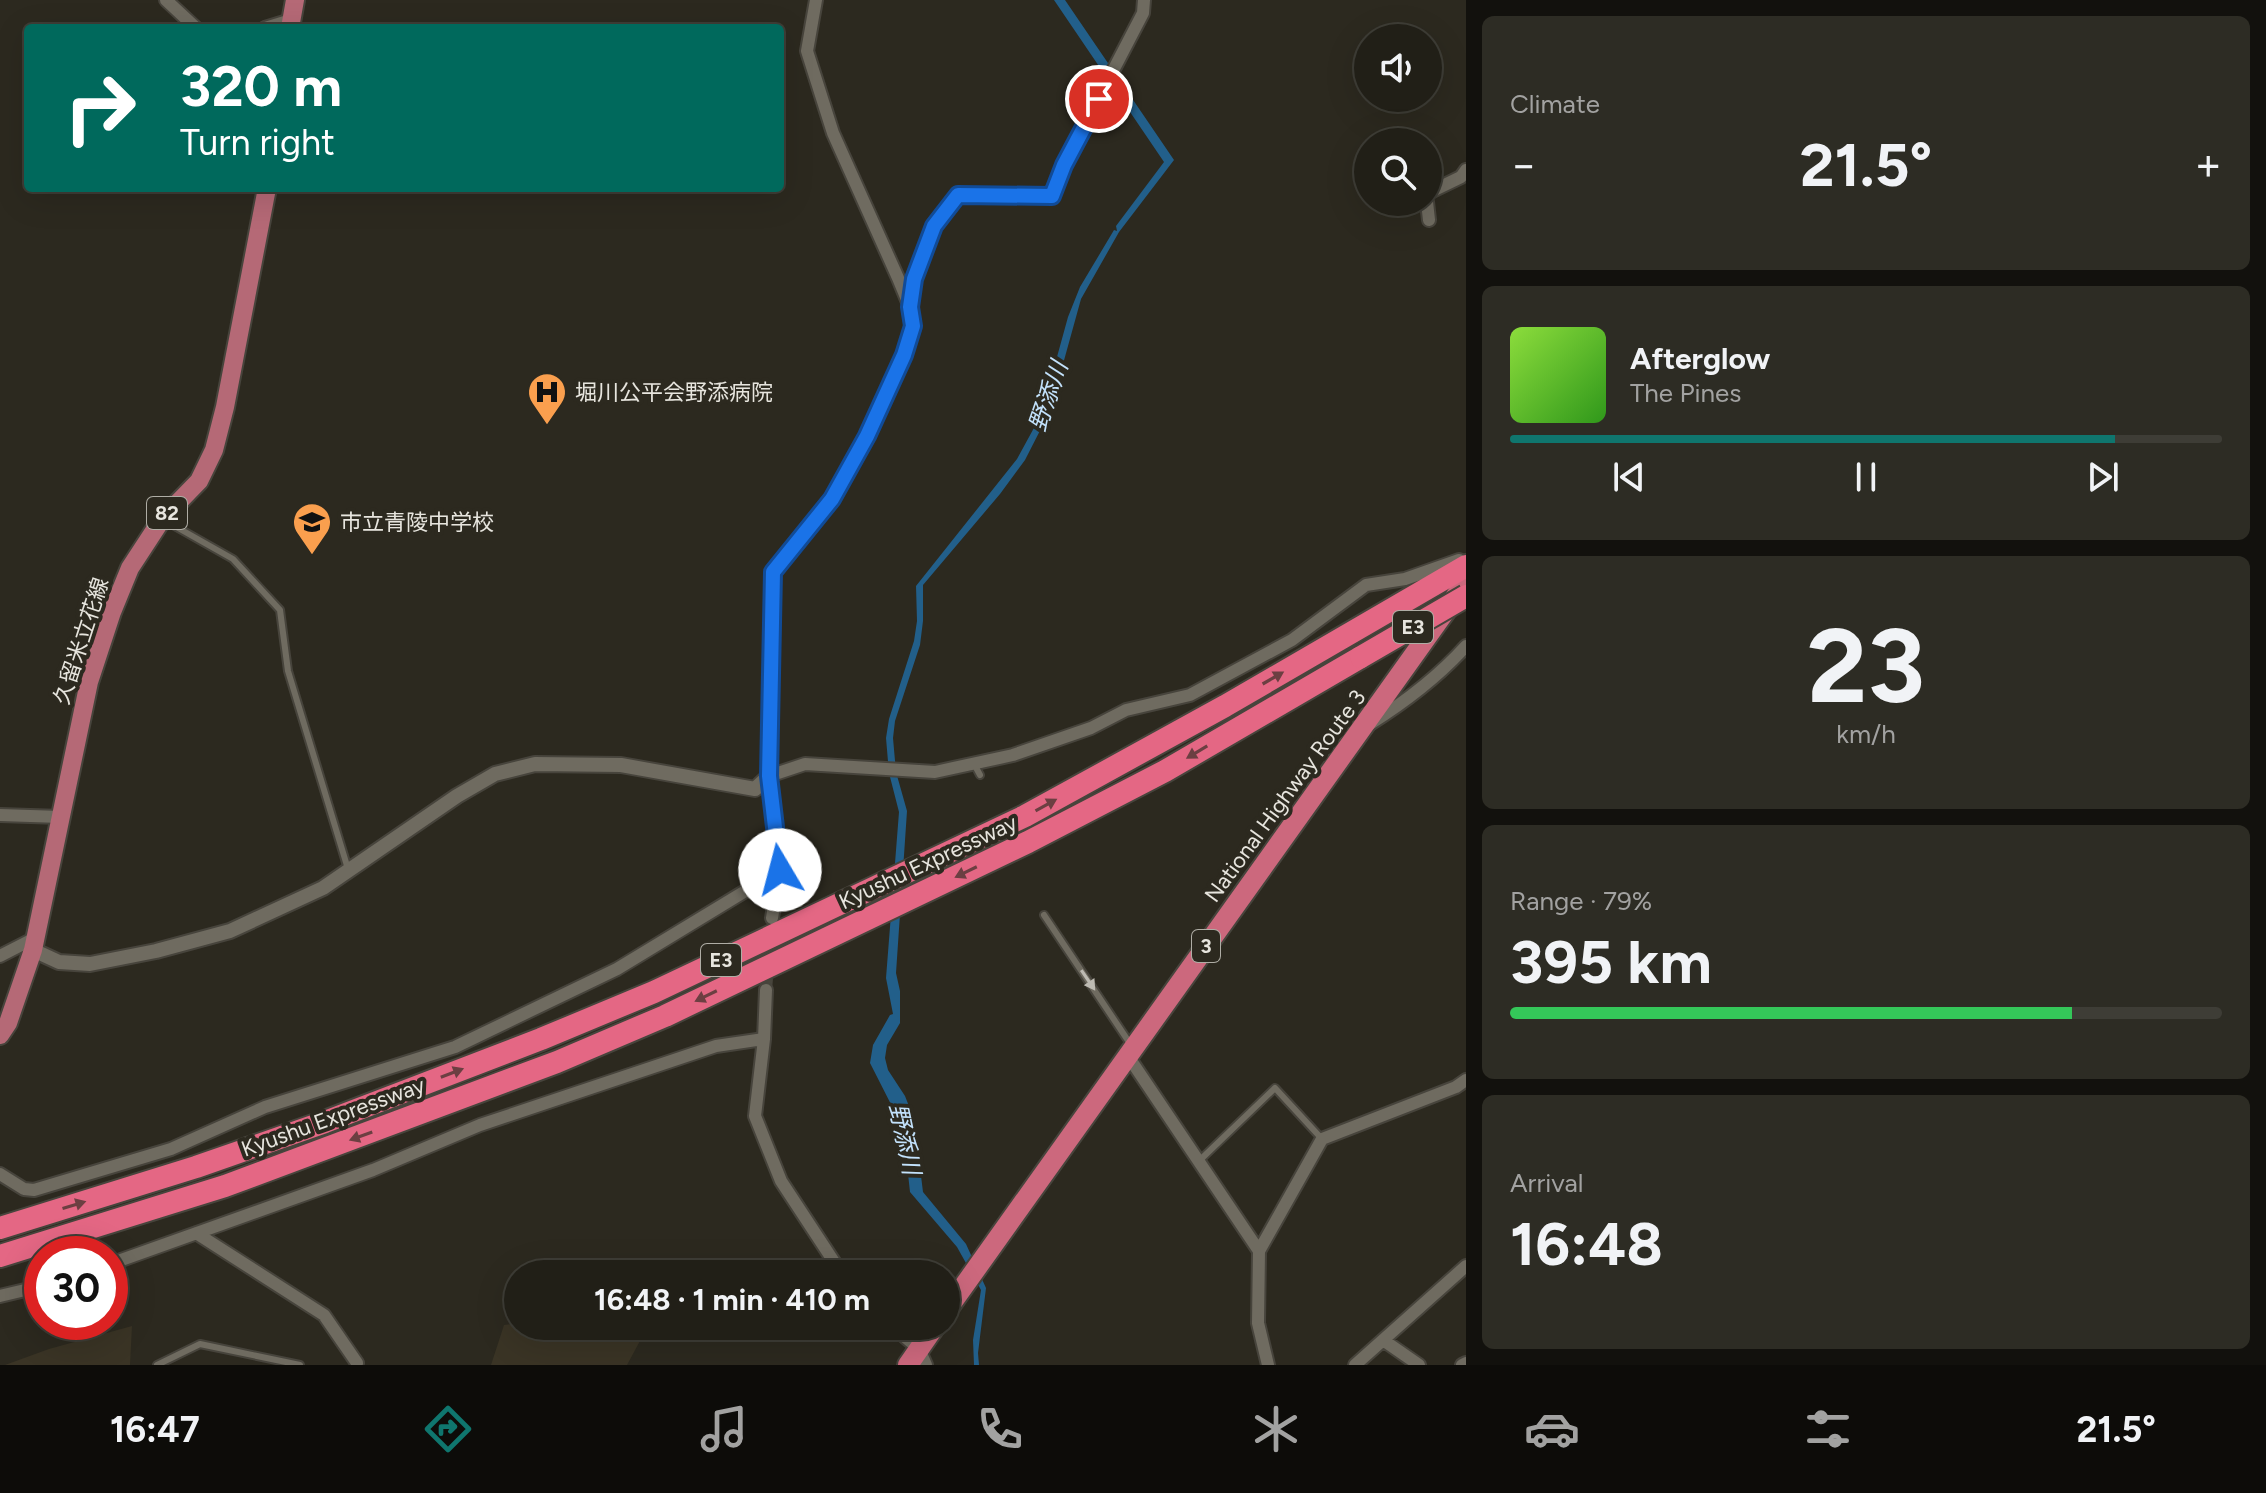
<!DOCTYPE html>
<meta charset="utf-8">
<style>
:root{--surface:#211f17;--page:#2d2c24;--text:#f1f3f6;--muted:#a2a2a1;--line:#3e3d36;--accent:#0f766e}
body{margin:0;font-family:Figtree,"Noto Sans JP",sans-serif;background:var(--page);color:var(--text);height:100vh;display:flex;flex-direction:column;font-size:30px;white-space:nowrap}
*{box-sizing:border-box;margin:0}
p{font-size:26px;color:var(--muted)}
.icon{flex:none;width:44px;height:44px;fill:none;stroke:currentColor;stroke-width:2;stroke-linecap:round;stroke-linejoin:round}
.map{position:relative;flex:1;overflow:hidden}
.panel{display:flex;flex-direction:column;gap:16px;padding:16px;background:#12110d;width:800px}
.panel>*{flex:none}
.top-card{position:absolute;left:24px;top:24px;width:760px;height:168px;border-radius:8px;box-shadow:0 8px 32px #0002,0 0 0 2px var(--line);background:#00695c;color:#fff;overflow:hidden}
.tools{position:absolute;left:1354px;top:24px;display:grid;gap:16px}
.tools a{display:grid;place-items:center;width:88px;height:88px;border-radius:50%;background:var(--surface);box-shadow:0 8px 32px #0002,0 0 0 2px var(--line);font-size:40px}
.speed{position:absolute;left:24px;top:1236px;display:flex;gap:16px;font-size:40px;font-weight:700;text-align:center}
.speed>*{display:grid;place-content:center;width:104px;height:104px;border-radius:50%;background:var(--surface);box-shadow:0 8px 32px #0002,0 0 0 2px var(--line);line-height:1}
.speed .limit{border:12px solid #d22;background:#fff;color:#111}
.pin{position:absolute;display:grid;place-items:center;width:68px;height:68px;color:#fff;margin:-34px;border:4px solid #fff;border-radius:50%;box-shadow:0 2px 8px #0007}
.me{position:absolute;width:88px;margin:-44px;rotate:352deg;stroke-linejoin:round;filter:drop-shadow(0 0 6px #0008)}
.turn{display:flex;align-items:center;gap:28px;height:168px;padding:0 24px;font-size:36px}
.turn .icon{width:104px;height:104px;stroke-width:2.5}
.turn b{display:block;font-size:56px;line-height:68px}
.big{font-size:60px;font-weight:700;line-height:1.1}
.panel .card{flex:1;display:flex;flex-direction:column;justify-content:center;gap:12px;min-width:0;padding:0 28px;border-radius:12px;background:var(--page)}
.panel .dial{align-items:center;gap:0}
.dial b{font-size:104px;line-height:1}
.song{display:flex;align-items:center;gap:24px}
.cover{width:96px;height:96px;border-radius:12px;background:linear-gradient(135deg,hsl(90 70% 55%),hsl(110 70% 35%))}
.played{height:8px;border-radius:4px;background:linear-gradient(90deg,var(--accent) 85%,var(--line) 85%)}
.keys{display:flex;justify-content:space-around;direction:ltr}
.heat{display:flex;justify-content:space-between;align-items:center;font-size:44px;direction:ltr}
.charge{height:12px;border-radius:6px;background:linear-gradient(90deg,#34c759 79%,var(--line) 0)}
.trip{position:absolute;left:504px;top:1260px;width:456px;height:80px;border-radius:40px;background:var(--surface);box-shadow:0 8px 32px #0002,0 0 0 2px var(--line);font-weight:700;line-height:80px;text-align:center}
.menu{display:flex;height:128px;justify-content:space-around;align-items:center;background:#0d0c09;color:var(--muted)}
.menu .icon{width:56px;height:56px}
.menu .current{color:var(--accent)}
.menu b{font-size:36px;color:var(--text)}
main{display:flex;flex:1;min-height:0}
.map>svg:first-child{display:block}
</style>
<main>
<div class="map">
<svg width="1466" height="1365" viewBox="0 0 1466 1365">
<rect width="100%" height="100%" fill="#2c291f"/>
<path fill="#3a3425" d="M518 1323V1326H648L627 1365H491L504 1325Z
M132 1326 130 1365H5L49 1349Z"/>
<path fill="#225f8a" d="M1054 0H1065L1174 160 1119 232 1081 299 1050 411 1025 460 1000 494 923 585V621L920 645 895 721 893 738 896 772 907 811 896 973 900 991V1023L887 1045 885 1058 888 1070 905 1096 914 1119 923 1192 966 1244 986 1288 978 1353 979 1365H974L973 1340 981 1290 957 1247 910 1192 903 1128 870 1063 873 1045 890 1015 893 1014 886 978 899 812 889 773 886 738 889 719 914 641 917 621 916 586 1017 459 1041 415 1068 317 1080 287 1114 230 1117 231 1116 226 1164 162Z"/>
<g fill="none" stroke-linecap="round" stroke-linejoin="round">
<path stroke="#48453c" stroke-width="12" stroke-dasharray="12 6" stroke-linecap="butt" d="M766 990 771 933"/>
<g stroke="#47443c" stroke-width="10">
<path id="service" d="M164 520 233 559 280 610 288 671 348 869
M973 762 980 775
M1044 915 1131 1045
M1199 1161 1275 1088 1322 1139
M157 1365 200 1344 300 1365"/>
</g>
<g stroke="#47443c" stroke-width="16">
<path id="minor" d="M166 0 196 28
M265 28 291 20
M1428 193 1461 177 1466 170
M1427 202 1429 220
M910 304 914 279 934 226 958 195 1052 196 1064 165 1143 13 1144 0
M1370 724C1405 702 1438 677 1466 646
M769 776 805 764 935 772 1013 755 1091 728 1126 710 1190 695 1292 640 1366 585 1405 579 1459 560
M0 815 61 817
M772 918 780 870 769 776 773 572 832 499 867 436 904 355 913 326 910 307 898 278 833 133 807 51 816 0
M0 956 35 938
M766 990 764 1039 755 1116 781 1181 842 1274
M1128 1056 1259 1251
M0 1174 24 1189 34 1190 171 1149 265 1107 455 1047 617 969 780 870
M196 1233 324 1315 357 1363
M110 1264 373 1170 480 1125 716 1046 764 1039
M0 1296 42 1286
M892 1326 919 1349 926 1365
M1383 1340 1419 1365
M1268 1365 1258 1323 1259 1251 1322 1139 1456 1087 1466 1080
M1355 1365 1466 1266
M1462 1365 1466 1363"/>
</g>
<g stroke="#47443c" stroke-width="18">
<path id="tertiary" d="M33 950 59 962 90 964 156 951 230 931 323 888 457 796 495 774 535 764 621 765 755 789 769 776"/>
</g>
<g stroke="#47443c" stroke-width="22">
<path id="primary" d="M290 28 295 0
M0 1035 8 1023 33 950 89 682 112 612 130 568 162 519 199 481 214 450 225 407 267 188"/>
</g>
<g stroke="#47443c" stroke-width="24">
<path id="trunk" d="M946 1311 1466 582
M908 1365 935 1326"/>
</g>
<g stroke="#47443c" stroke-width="26">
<path id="motorway" d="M0 1228 196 1167 325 1122 541 1039 654 992 1025 816 1225 706 1466 566
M0 1256 225 1186 557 1062 665 1016 1028 842 1165 771 1361 657"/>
</g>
<use href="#service" stroke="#6f6b60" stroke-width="6"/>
<use href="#minor" stroke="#6f6b60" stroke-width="12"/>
<use href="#tertiary" stroke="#6f6b60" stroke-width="14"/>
<use href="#primary" stroke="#b56976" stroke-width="18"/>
<use href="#trunk" stroke="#cc687d" stroke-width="20"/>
<use href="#motorway" stroke="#e46784" stroke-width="22"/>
<g stroke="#47443c" stroke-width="26" stroke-linecap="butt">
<path id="motorway-bridge" d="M1361 657 1466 596"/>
</g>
<use href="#motorway-bridge" stroke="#e46784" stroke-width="22"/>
</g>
<defs><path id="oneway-solid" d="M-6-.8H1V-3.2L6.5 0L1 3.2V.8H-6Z" transform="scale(2)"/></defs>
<g fill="#6c3f42">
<use href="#oneway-solid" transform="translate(1273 678) rotate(-30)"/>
<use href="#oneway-solid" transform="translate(1197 752) rotate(149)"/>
<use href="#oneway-solid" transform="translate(1046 805) rotate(-29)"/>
<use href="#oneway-solid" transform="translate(966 872) rotate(154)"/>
<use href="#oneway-solid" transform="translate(706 996) rotate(154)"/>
<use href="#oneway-solid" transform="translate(452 1073) rotate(-21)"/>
<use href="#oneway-solid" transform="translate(361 1136) rotate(160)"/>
<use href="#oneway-solid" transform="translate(74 1205) rotate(-17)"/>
</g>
<use fill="#bdbab2" href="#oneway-solid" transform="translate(1088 980) rotate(56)"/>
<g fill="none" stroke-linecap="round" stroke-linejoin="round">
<g stroke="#114b97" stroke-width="20">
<path id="route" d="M780 870 769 776 773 572 832 499 867 436 904 355 913 326 910 307 914 279 934 226 958 195 1052 196 1064 165 1099 99"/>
</g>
<use href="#route" stroke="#1a73e8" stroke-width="14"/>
</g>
<defs>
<g id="hospital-pin" transform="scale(2)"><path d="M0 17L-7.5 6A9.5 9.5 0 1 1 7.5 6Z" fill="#fa9f4e" stroke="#2c291f"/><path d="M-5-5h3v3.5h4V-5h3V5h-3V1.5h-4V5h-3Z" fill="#111"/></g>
<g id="school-pin" transform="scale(2)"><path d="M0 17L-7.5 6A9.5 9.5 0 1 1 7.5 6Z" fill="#fa9f4e" stroke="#2c291f"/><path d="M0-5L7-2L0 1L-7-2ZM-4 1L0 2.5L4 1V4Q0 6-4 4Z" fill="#111"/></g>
</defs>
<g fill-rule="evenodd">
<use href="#hospital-pin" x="547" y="392"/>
<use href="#school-pin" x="312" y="522"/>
</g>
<g text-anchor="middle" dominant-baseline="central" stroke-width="8" stroke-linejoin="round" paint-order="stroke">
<g fill="#2c291f" stroke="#afada5" stroke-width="2">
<rect x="147" y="497" width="40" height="32" rx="6"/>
<rect x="1393" y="611" width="40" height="32" rx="6"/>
<rect x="1192" y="930" width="28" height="32" rx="6"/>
<rect x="701" y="944" width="40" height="32" rx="6"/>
</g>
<g font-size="20" font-weight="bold" fill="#e7e5de">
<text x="167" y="513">82</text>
<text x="1413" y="627">E3</text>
<text x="1206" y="946">3</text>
<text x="721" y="960">E3</text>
</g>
<g font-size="22" fill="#e7e5de" stroke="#2c291f" text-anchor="start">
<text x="575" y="392">堀川公平会野添病院</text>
<text x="340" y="522">市立青陵中学校</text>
</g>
<g font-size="22" fill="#e7e5de" stroke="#2c291f">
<text transform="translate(81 641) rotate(-72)">久留米立花線</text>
<text transform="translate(1285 796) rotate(-54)">National Highway Route 3</text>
<text transform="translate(928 862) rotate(-25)">Kyushu Expressway</text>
<text transform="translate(333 1117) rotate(-20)">Kyushu Expressway</text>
</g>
<g font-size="24" font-style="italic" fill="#c3e2fc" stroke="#2c291f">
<text transform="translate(1048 396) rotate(-71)">野添川</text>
<text transform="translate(905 1139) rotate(78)">野添川</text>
</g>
</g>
</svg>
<div class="tools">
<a><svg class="icon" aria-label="sound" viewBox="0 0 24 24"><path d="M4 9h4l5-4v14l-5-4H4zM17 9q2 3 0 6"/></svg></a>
<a><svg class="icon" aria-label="search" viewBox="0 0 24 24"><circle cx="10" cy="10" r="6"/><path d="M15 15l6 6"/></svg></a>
</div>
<div class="speed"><div class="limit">30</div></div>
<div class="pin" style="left:1099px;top:99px;background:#d93025"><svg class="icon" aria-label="arrive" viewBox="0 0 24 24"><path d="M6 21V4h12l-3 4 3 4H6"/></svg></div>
<svg class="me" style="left:780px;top:870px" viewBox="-20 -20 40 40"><circle r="19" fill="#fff"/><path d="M0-13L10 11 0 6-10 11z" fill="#1a73e8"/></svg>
<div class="trip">16:48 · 1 min · 410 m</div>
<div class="top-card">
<div class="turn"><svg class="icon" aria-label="right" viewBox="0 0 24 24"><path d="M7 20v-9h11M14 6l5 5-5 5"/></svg><div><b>320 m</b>Turn right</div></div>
</div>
</div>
<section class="panel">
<div class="card"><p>Climate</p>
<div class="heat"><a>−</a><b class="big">21.5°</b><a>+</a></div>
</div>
<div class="card">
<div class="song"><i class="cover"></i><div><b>Afterglow</b><p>The Pines</p></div></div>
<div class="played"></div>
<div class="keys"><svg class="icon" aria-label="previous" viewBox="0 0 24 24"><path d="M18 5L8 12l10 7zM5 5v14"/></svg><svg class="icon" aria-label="pause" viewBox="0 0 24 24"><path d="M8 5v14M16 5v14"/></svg><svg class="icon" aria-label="next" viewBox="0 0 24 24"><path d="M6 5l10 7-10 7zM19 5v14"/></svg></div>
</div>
<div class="card dial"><b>23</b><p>km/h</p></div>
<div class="card"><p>Range · 79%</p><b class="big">395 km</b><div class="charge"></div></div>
<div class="card"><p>Arrival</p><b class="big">16:48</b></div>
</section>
</main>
<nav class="menu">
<b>16:47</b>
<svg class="icon current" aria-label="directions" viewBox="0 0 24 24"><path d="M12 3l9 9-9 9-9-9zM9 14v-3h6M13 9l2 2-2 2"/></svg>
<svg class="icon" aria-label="music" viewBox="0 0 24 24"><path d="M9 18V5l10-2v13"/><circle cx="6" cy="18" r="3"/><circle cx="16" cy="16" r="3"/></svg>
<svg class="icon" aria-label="phone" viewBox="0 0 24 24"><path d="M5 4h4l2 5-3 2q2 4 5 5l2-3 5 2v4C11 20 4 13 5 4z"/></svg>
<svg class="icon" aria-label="climate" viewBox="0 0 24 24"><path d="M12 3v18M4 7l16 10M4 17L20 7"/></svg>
<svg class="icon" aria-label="car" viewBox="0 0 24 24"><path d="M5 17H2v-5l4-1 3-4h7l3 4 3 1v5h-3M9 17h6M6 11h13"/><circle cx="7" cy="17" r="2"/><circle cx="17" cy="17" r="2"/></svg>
<svg class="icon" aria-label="filters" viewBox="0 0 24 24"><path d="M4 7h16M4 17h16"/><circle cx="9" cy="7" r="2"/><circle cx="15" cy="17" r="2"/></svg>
<b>21.5°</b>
</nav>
